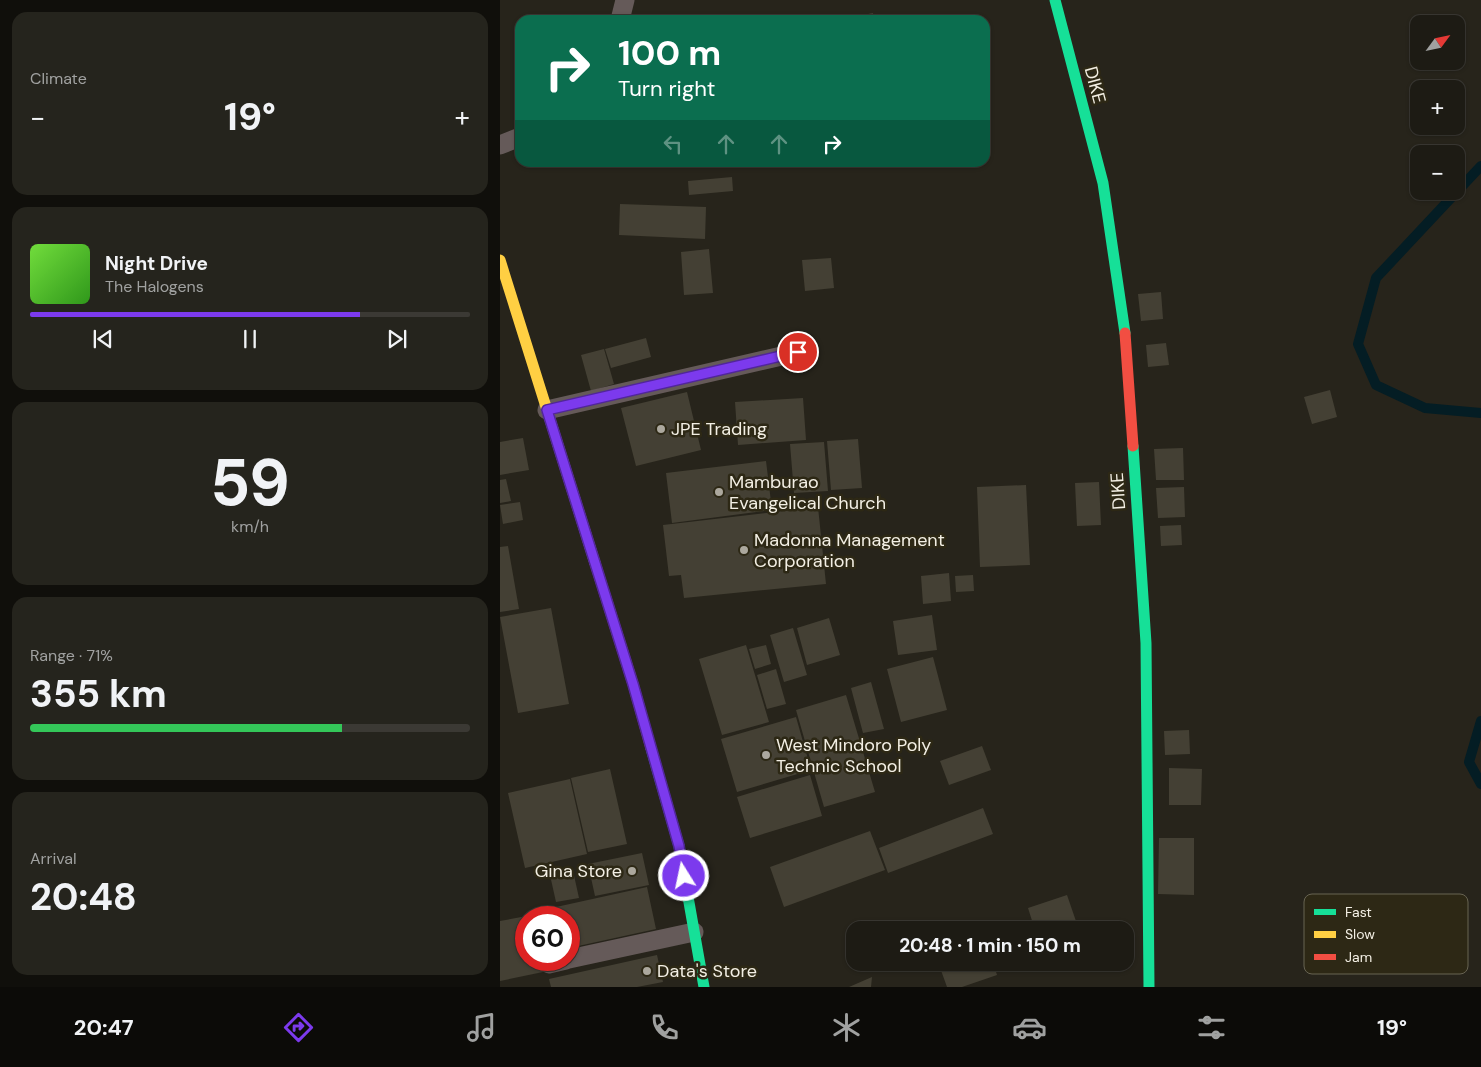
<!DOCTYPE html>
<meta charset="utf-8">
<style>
:root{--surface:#1d1b14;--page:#25241d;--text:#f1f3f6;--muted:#a0a1a0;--line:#3b3934;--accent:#7c3aed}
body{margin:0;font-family:"DM Sans",sans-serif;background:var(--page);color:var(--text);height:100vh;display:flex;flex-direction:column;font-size:19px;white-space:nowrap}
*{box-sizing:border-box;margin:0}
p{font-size:16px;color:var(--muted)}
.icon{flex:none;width:28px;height:28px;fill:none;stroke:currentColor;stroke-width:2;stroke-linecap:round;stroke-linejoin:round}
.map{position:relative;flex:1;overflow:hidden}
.details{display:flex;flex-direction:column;gap:12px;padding:12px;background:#100f0b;width:500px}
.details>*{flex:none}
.hud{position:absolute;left:15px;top:15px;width:475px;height:152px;border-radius:15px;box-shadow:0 1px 4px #0004,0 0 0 1px var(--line);background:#0b6e4f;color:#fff;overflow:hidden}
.needle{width:32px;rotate:57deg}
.fabs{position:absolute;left:910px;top:15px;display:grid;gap:10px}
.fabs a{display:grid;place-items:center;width:55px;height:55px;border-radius:10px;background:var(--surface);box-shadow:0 1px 4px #0004,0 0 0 1px var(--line);font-size:25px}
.speed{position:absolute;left:15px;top:906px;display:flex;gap:10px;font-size:25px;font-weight:700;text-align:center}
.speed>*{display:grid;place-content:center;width:65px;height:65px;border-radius:50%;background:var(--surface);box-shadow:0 1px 4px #0004,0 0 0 1px var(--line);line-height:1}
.speed .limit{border:8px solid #d22;background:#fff;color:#111}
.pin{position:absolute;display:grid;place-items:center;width:42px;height:42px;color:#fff;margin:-21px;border:2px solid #fff;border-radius:50%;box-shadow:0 1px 5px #0007}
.me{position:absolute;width:55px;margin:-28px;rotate:350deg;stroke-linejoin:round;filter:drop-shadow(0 0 4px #0008)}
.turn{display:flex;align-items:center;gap:18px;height:105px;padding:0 20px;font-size:22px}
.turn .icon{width:65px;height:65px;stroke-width:2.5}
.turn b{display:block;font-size:35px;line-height:42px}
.lanes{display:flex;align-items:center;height:48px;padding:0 20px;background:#0003;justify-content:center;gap:25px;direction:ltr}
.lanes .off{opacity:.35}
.big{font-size:38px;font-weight:700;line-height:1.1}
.details .card{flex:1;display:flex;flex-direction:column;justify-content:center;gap:8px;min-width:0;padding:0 18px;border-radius:15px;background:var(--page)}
.details .dial{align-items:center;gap:0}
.dial b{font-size:65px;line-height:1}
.song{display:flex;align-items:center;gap:15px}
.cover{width:60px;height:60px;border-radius:8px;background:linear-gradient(135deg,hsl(100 70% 55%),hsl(110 70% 35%))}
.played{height:5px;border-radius:2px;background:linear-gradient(90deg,var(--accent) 75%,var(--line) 75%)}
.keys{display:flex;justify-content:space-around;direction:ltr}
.heat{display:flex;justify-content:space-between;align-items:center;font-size:28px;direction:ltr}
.charge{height:8px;border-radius:4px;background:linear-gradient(90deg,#34c759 71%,var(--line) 0)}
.trip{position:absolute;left:346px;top:921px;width:288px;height:50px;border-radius:15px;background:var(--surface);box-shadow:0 1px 4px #0004,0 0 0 1px var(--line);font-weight:700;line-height:50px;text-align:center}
.menu{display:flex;height:80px;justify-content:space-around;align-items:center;background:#0c0b08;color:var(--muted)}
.menu .icon{width:35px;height:35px}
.menu .current{color:var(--accent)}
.menu b{font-size:22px;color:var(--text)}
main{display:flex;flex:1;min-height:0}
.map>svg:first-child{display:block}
</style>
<main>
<section class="details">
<div class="card"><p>Climate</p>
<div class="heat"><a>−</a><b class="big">19°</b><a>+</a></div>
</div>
<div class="card">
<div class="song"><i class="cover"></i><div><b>Night Drive</b><p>The Halogens</p></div></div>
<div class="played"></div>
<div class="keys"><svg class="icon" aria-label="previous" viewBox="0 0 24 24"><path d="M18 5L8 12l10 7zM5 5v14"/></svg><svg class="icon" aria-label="pause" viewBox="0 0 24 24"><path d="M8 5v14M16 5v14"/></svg><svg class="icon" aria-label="next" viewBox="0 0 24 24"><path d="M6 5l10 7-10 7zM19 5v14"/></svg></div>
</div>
<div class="card dial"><b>59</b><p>km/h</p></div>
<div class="card"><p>Range · 71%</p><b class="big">355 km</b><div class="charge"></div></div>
<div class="card"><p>Arrival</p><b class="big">20:48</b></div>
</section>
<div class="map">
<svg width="981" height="987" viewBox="0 0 981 987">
<rect width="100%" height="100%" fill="#27241b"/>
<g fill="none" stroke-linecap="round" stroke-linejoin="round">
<path stroke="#041d24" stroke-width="10" d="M981 166 876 278 858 344 876 385 925 408 981 413
M981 721 969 762 981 784"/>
</g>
<path fill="#444034" d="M373 13 374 20H343V19Z
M232 177 233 191 189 195 188 181Z
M120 204 206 207 205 239 119 235Z
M209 249 213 293 184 295 181 252Z
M331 258 334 288 305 291 302 260Z
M661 292 663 319 641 321 638 294Z
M146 338 151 357 111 368 105 349Z
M666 343 669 365 648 367 646 345Z
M104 349 114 384 91 391 81 355Z
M830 390 837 417 812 424 804 397Z
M187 392 201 450 136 466 121 408Z
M303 398 306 440 238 445 235 402Z
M23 438 29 470 0 475V442Z
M358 439 362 488 331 490 327 441Z
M324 442 328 491 294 493 290 444Z
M683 448 684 480H656L654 449Z
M266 461 272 510 172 523 166 473Z
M6 479 11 501 0 503V480Z
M599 482 601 525 577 526 575 483Z
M526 485 530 565 480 567 477 487Z
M684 487 685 517 658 518 656 488Z
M20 502 23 520 3 524 0 505Z
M318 507 326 584 184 598 181 575 169 576 163 525Z
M681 525 682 545 661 546 660 526Z
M8 546 19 609 0 612V547Z
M449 573 451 601 423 604 421 576Z
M473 575 474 591 456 592 455 576Z
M51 608 69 704 18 713 0 617Z
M432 615 437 650 398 655 393 621Z
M329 618 340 655 307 665 297 628Z
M293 628 307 675 284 682 270 635Z
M246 645 269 722 222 735 199 659Z
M266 645 271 664 255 669 249 649Z
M433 657 447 710 401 722 387 669Z
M276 669 286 704 267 709 257 675Z
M371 682 384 729 363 733 351 688Z
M346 695 375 792 324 807 296 710Z
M296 717 311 770 237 792 221 739Z
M689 730 690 754 665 755 664 731Z
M482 746 491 770 449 785 440 761Z
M669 768 702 769 701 805H669Z
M110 769 127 844 88 852 71 778Z
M310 775 322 816 250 838 237 797Z
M70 779 87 854 25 868 8 793Z
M483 808 493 834 388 873 379 848Z
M370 831 385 870 284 907 270 867Z
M659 838H694V895L658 894Z
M142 853 149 885 95 896 88 864Z
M73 871 79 898 56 902 50 875Z
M147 887 156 929 69 948V918H49L47 909Z
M567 895 578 927 571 930H535L528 908Z
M32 915V918H26V960H41L43 972 0 981V921Z
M157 955 163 982 137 987H51L49 979Z
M438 962H493L497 975 462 987H447Z
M372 977 371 987H349Z"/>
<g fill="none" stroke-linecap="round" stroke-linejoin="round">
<path stroke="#655a59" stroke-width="19" d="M120 20 125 0
M0 145 20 137
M47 410 299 352
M69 959 194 932
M49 964 66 960"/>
<path stroke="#16e098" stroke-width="11" d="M555 0 603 183 625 333
M633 446 646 643 649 987
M151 748 179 846 204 987"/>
<path stroke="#ffcf43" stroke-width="11" d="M0 260 95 563"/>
<path stroke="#f24e42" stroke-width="11" d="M625 333 633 446
M95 563 133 684 151 748"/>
</g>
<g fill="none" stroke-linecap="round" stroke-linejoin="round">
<g stroke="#51269a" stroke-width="12">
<path id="route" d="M184 876 179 846 133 684 47 410 298 352"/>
</g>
<use href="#route" stroke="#7c3aed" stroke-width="9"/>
</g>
<g fill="#aca89e" stroke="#2d2815" stroke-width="2">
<circle cx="161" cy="429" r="5"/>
<circle cx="219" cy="492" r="5"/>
<circle cx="244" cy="550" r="5"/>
<circle cx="266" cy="755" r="5"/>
<circle cx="132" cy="871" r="5"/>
<circle cx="147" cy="971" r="5"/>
</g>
<g text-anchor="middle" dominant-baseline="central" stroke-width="5" stroke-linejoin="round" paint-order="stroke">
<g font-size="18" fill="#f3efe4" stroke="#2d2815">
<text transform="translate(595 85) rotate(75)">DIKE</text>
<text transform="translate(618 491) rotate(-94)">DIKE</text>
</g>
<g font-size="18" fill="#f3efe4" stroke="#2d2815" text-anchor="start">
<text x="171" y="429">JPE Trading</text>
<text x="229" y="482">Mamburao<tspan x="229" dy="21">Evangelical Church</tspan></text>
<text x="254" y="540">Madonna Management<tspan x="254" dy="21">Corporation</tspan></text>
<text x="276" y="745">West Mindoro Poly<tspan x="276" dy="21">Technic School</tspan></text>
<text x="122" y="871" text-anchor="end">Gina Store</text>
<text x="157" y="971">Data's Store</text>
</g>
</g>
<rect x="804" y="894" width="164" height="80" rx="8" fill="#2d2815" stroke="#686453" stroke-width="1"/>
<rect x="814" y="909" width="22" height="6" fill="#16e098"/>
<rect x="814" y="931" width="22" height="7" fill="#ffcf43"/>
<rect x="814" y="954" width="22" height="6" fill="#f24e42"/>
<g font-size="14" fill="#f3efe4">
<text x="845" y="917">Fast</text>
<text x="845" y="939">Slow</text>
<text x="845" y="962">Jam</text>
</g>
</svg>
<div class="fabs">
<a><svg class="needle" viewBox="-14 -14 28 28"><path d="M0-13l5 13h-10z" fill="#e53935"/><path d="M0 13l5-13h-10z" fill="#a0a1a0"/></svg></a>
<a>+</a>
<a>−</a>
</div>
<div class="speed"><div class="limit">60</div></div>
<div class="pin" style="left:298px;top:352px;background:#d93025"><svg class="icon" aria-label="arrive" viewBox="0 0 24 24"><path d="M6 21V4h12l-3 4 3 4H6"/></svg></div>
<svg class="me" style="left:184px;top:876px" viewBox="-20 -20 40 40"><circle r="17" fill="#7c3aed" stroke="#fff" stroke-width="3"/><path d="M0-11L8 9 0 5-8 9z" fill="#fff"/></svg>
<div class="trip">20:48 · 1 min · 150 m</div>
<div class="hud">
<div class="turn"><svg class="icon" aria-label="right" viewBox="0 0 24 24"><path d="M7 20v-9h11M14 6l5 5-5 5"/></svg><div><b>100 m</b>Turn right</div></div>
<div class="lanes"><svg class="icon off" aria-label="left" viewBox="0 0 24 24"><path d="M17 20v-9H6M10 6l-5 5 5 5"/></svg><svg class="icon off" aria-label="ahead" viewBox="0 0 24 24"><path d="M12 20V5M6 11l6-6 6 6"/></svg><svg class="icon off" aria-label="ahead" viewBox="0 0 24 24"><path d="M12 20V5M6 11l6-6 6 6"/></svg><svg class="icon" aria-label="right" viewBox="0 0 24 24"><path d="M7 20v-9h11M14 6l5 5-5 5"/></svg></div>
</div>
</div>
</main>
<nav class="menu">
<b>20:47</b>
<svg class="icon current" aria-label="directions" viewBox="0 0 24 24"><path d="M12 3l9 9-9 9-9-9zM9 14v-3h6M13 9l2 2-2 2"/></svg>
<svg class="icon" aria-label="music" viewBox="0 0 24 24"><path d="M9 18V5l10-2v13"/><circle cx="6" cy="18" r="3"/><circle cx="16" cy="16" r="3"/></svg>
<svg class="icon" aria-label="phone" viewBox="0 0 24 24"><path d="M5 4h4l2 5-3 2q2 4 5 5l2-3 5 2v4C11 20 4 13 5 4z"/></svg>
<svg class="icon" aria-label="climate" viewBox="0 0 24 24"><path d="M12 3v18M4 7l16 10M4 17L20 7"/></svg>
<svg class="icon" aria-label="car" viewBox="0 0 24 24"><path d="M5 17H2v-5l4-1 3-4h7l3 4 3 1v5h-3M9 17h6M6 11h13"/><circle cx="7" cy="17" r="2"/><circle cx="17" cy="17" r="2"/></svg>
<svg class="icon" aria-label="filters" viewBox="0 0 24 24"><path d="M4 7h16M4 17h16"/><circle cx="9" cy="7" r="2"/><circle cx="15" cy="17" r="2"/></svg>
<b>19°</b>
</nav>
